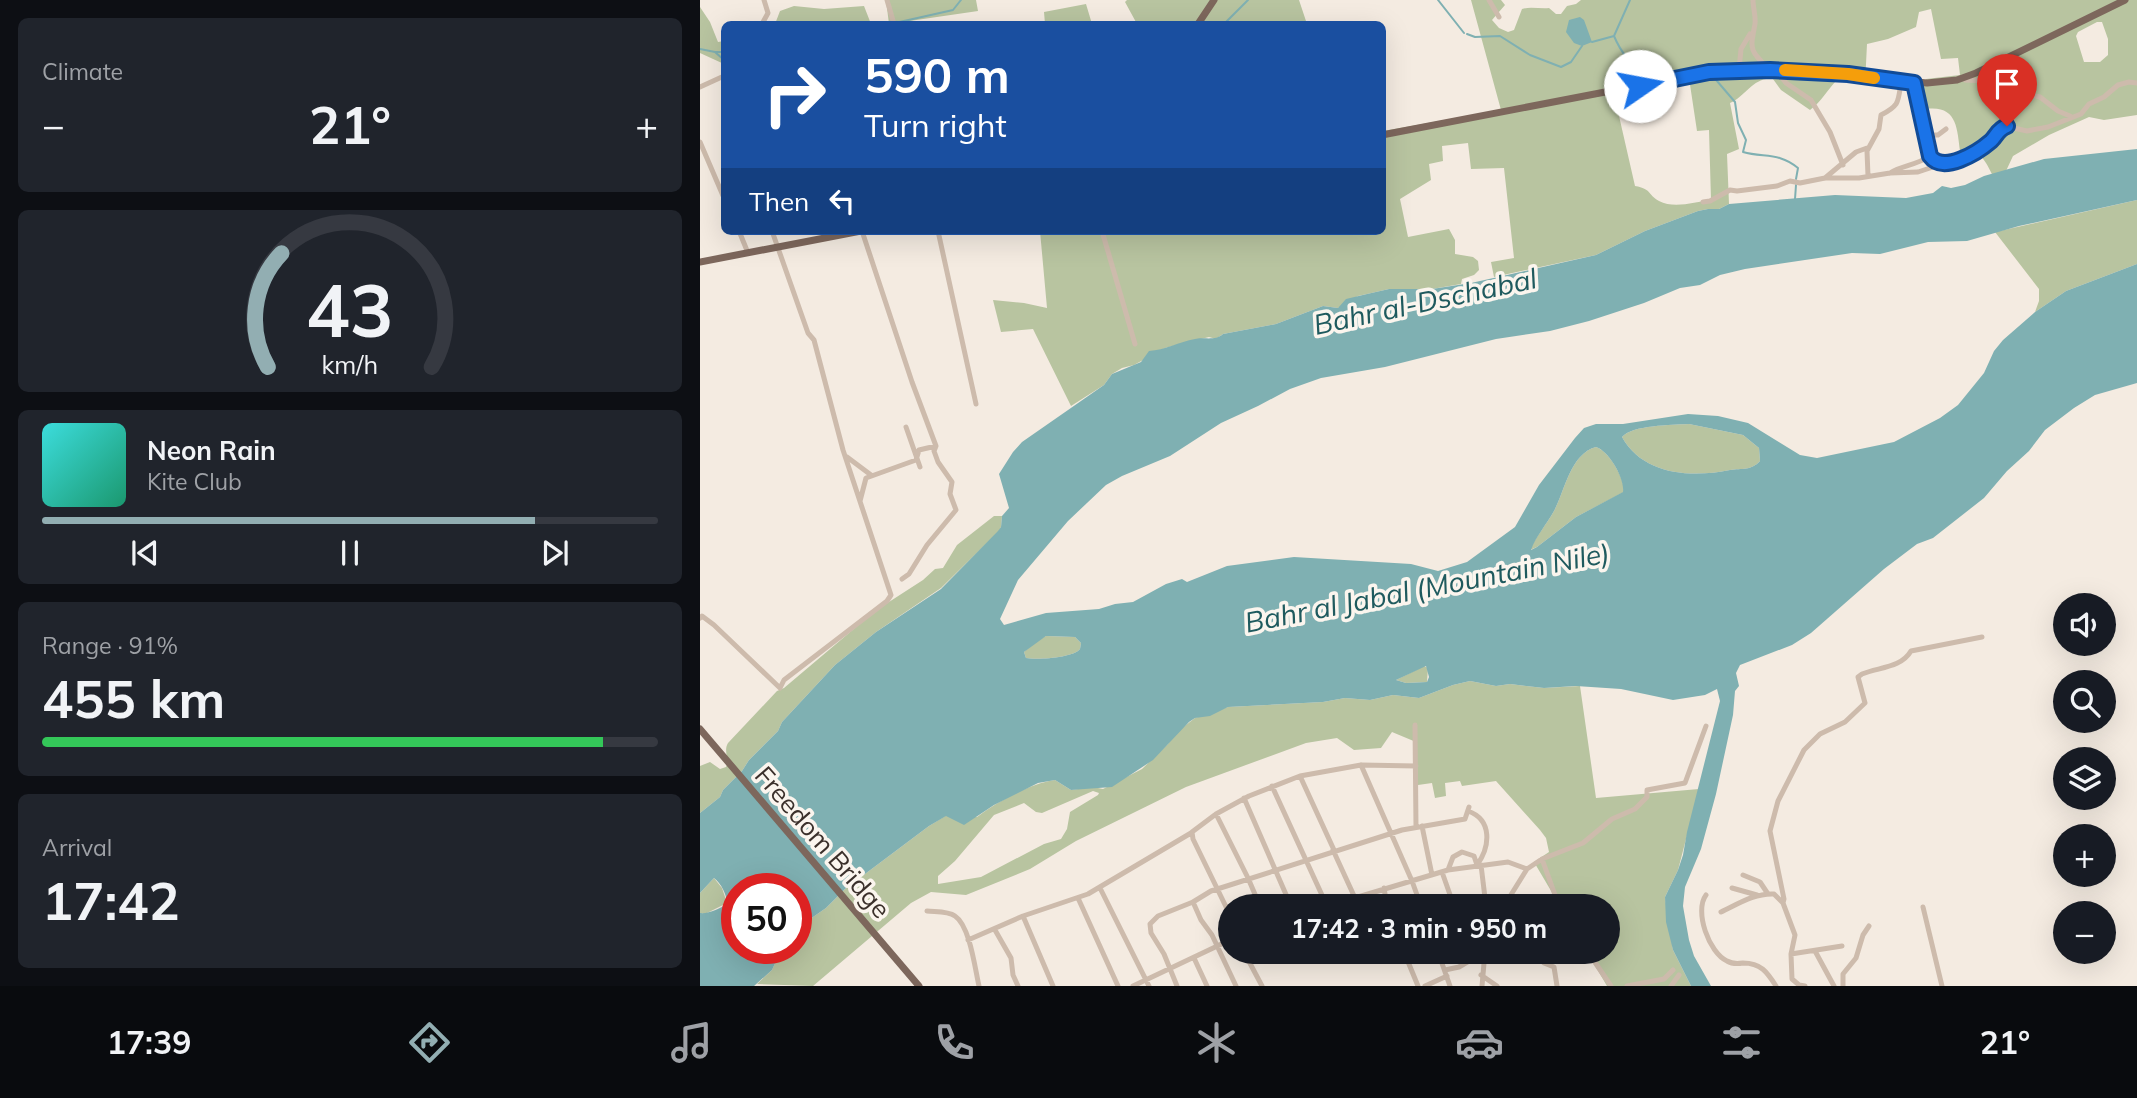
<!DOCTYPE html>
<meta charset="utf-8">
<style>
:root{--surface:#171b24;--page:#20242c;--text:#f1f3f6;--muted:#9ea1a6;--line:#363941;--accent:#92aeb2}
body{margin:0;font-family:Mulish,sans-serif;background:var(--page);color:var(--text);height:100vh;display:flex;flex-direction:column;font-size:26px;white-space:nowrap}
*{box-sizing:border-box;margin:0}
p{font-size:23px;color:var(--muted)}
.icon{flex:none;width:38px;height:38px;fill:none;stroke:currentColor;stroke-width:2;stroke-linecap:round;stroke-linejoin:round}
.map{position:relative;flex:1;overflow:hidden}
.details{display:flex;flex-direction:column;gap:18px;padding:18px;background:#0d0f14;width:700px}
.details>*{flex:none}
.hud{position:absolute;left:21px;top:21px;width:665px;height:214px;border-radius:10px;box-shadow:0 7px 28px #0002;background:#1a4fa0;color:#fff;overflow:hidden}
.buttons{position:absolute;left:1353px;top:593px;display:grid;gap:14px}
.buttons a{display:grid;place-items:center;width:63px;height:63px;border-radius:50%;background:var(--surface);box-shadow:0 7px 28px #0002;font-size:35px}
.speed{position:absolute;left:21px;top:873px;display:flex;gap:14px;font-size:35px;font-weight:700;text-align:center}
.speed>*{display:grid;place-content:center;width:91px;height:91px;border-radius:50%;background:var(--surface);box-shadow:0 7px 28px #0002;line-height:1}
.speed .limit{border:10px solid #d22;background:#fff;color:#111}
.pin{position:absolute;display:grid;place-items:center;width:60px;height:60px;color:#fff;margin:-72px -30px;border-radius:50% 50% 50% 0;rotate:-45deg;box-shadow:0 0 7px #0007}
.pin .icon{rotate:45deg}
.me{position:absolute;width:77px;margin:-38px;rotate:78deg;stroke-linejoin:round;filter:drop-shadow(0 0 5px #0008)}
.turn{display:flex;align-items:center;gap:24px;height:147px;padding:0 28px;font-size:32px}
.turn .icon{width:91px;height:91px;stroke-width:2.5}
.turn b{display:block;font-size:49px;line-height:60px}
.then{display:flex;align-items:center;height:66px;padding:0 28px;background:#0003;gap:14px;font-size:26px}
.big{font-size:52px;font-weight:700;line-height:1.1}
.details .widget{flex:1;display:flex;flex-direction:column;justify-content:center;gap:10px;min-width:0;padding:0 24px;border-radius:10px;background:var(--page)}
.details .dial{align-items:center;gap:0}
.dial svg{height:182px;overflow:visible;fill:none;stroke:var(--line);stroke-width:7;stroke-linecap:round;text-anchor:middle}
.dial text{fill:var(--text);stroke:none}
.song{display:flex;align-items:center;gap:21px}
.cover{width:84px;height:84px;border-radius:10px;background:linear-gradient(135deg,hsl(180 70% 55%),hsl(160 70% 35%))}
.played{height:7px;border-radius:4px;background:linear-gradient(90deg,var(--accent) 80%,var(--line) 80%)}
.keys{display:flex;justify-content:space-around;direction:ltr}
.heat{display:flex;justify-content:space-between;align-items:center;font-size:38px;direction:ltr}
.charge{height:10px;border-radius:5px;background:linear-gradient(90deg,#34c759 91%,var(--line) 0)}
.trip{position:absolute;left:518px;top:894px;width:402px;height:70px;border-radius:35px;background:var(--surface);box-shadow:0 7px 28px #0002;font-weight:700;line-height:70px;text-align:center}
.dock{display:flex;height:112px;justify-content:space-around;align-items:center;background:#090b0e;color:var(--muted)}
.dock .icon{width:49px;height:49px}
.dock .selected{color:var(--accent)}
.dock b{font-size:32px;color:var(--text)}
main{display:flex;flex:1;min-height:0}
.map>svg:first-child{display:block}
</style>
<main>
<section class="details">
<div class="widget"><p>Climate</p>
<div class="heat"><a>−</a><b class="big">21°</b><a>+</a></div>
</div>
<div class="widget dial"><svg viewBox="0 0 100 80">
<path d="M14 69A42 42 0 1 1 86 69"/>
<path d="M14 69A42 42 0 0 1 20 19" stroke="#92aeb2"/>
<text x="50" y="56" font-size="32" font-weight="700">43</text>
<text x="50" y="72" font-size="11">km/h</text>
</svg></div>
<div class="widget">
<div class="song"><i class="cover"></i><div><b>Neon Rain</b><p>Kite Club</p></div></div>
<div class="played"></div>
<div class="keys"><svg class="icon" aria-label="previous" viewBox="0 0 24 24"><path d="M18 5L8 12l10 7zM5 5v14"/></svg><svg class="icon" aria-label="pause" viewBox="0 0 24 24"><path d="M8 5v14M16 5v14"/></svg><svg class="icon" aria-label="next" viewBox="0 0 24 24"><path d="M6 5l10 7-10 7zM19 5v14"/></svg></div>
</div>
<div class="widget"><p>Range · 91%</p><b class="big">455 km</b><div class="charge"></div></div>
<div class="widget"><p>Arrival</p><b class="big">17:42</b></div>
</section>
<div class="map">
<svg width="1437" height="986" viewBox="0 0 1437 986">
<rect width="100%" height="100%" fill="#f4ebe1"/>
<path fill="#b8c4a0" fill-rule="evenodd" d="M186 0H276L278 11 189 24Z
M427 0H599L607 24H437L425 2Z
M771 0H801L805 5 792 20 799 28 808 32 814 30 822 9C830 6 840 9 849 8L856 14H861L867 6 876 4 881 0H1437V115L1404 120 1389 117 1349 135 1313 156 1306 171 1293 176C1285 160 1280 149 1260 151 1257 128 1257 105 1226 109L1222 89 1226 79 1260 75 1258 58 1241 59 1231 9 1219 12 1216 27 1188 39 1167 44 1165 84 1138 79C1127 90 1122 101 1110 110L1081 90 1073 79C1054 76 1046 96 1030 103L1039 149 1027 154 1029 204 1019 209H1008L998 211 945 231 896 255 794 277 791 262 814 258 804 168 771 169 768 143 742 146 743 161 729 164 731 180 700 199 708 237 749 229 755 240V254L773 257 778 261 779 270 774 275 762 279 761 284 732 289H689L667 294 658 296 638 308 623 306 576 324 523 334 516 339 509 337 465 348 434 365 422 368 412 374 404 385 371 406 333 329 301 332 293 300 324 303 347 308 340 231H682L683 131 801 110ZM1397 22H1402L1408 39V55L1400 62H1384L1376 36 1378 32ZM989 78 997 131 1009 130 1011 200C995 202 974 209 959 201 947 194 952 189 935 186L914 94Z
M386 4 392 24H345L344 12Z
M94 6 124 9 164 6 171 24H75L80 11Z
M0 7 10 22 18 42 24 41V64L0 53Z
M1437 200V264L1366 291 1335 312 1339 301V289L1295 232Z
M989 424 1043 435 1059 448 1060 461C1051 471 1042 468 1030 470 991 478 943 475 922 437 932 425 972 425 989 424Z
M896 447C909 451 925 479 924 492L876 517 837 547 830 550C836 536 847 524 854 511 865 491 870 454 896 447Z
M294 516H302L301 527 299 531 241 588 176 632 135 665 82 722 78 731 49 760 42 771 23 790 20 797 0 813V766L10 762 20 769 26 767C30 760 23 751 28 743L77 691 84 688 175 611 223 580 235 569 243 568 257 545Z
M346 636 375 637 381 643 380 649C373 658 337 660 326 658L324 652 336 641Z
M724 666 728 668 727 682 706 683 696 680Z
M770 681 796 686 810 684 844 688 880 686 896 798 999 789 978 870 965 897 973 950 991 986H907L887 952H908V906H860L834 862 849 852 846 838 840 830 796 781 762 786 760 781 745 783 746 796 735 798 732 783 718 785 716 742 692 732 681 748 654 750 637 738 606 743 486 787 376 841 330 869 266 895 231 892 211 903 113 986 57 984 72 970 78 957 85 949 96 948V933L103 924 126 908 145 889 229 826 247 815 277 817C299 801 328 784 355 780L371 790 393 787 403 789 442 769 468 744 477 732 495 718 528 707 623 702 645 698 670 700 693 695 719 698 753 685ZM393 791 399 793 398 795 370 812 367 829 361 839 344 844 281 877 238 884V876L255 861 294 815 324 803 336 812 342 813Z
M14 878 22 888 27 903 5 914 0 913V893Z"/>
<path fill="#7fb0b2" fill-rule="evenodd" d="M880 17 884 20 892 42 882 46 874 43 866 32 869 20Z
M1437 149V200L1319 226 1267 241 1228 242 1180 254 1152 253 1045 269 1020 275 1000 285 980 288 944 303 889 321 850 331 796 339 685 367 621 378 590 389 558 406 521 423 470 456 422 476 406 485 368 521 318 580 300 619 304 625 346 613 399 609 415 604 433 602 466 584 482 579 487 582 527 566 594 557 711 564 738 571 767 562 815 527 839 485 875 438 884 428 896 424H923L988 414 1018 416 1048 423 1100 455 1117 458 1194 442 1240 418 1258 405 1284 373 1294 351 1303 340 1335 312 1366 291 1437 264V383L1395 395 1374 408 1345 430 1329 451 1307 471 1284 498 1233 538 1217 544 1184 569 1111 633 1092 645 1040 665 1036 673 1039 686 1035 691 1033 715 1016 794 1001 849 985 887 983 906 989 940 994 956 1011 986H991L973 950 966 922 965 897 978 870 983 855 987 832 1020 701 1017 689 1005 695 973 700 921 689 876 686 844 688 810 684 796 686 770 681 753 685 719 698 693 695 670 700 645 698 623 702 528 707 510 716 495 718 489 722 453 760 412 787 371 790 355 780 338 783 294 805 264 825 246 816 229 826 145 889 126 908 103 924 96 933V889H37V948L85 949 78 957 72 970 54 986H0V913C8 914 21 909 27 903 27 895 21 883 14 878L0 893V813L20 797 23 790 42 771 49 760 78 731 82 722 135 665 176 632 241 589 298 531 301 527 302 516 309 508 299 474 313 452 322 442 404 385 412 374 441 362 449 351C465 350 479 342 495 339 506 337 516 341 523 334L576 324 623 306 638 308 646 299 667 294 689 289H732L771 283 896 255 945 231 998 211 1008 209H1019L1029 204 1135 195 1206 198 1233 193 1242 186 1251 188 1265 185 1284 176 1344 159ZM989 424 1043 435 1059 448 1060 461C1051 471 1042 468 1030 470 991 478 943 475 922 437 932 425 972 425 989 424ZM896 447C909 451 925 479 923 492L876 517 837 547 831 550C836 536 847 524 854 511 865 491 870 454 896 447ZM346 636 375 637 381 643 380 649C373 658 337 660 326 658L324 652ZM726 666 729 677 727 682 706 683 696 680Z"/>
<g fill="none" stroke-linecap="round" stroke-linejoin="round">
<path stroke="#7fb0b2" stroke-width="2" d="M738 0 764 33
M930 0 914 36C921 53 933 67 948 79H954
M195 23 253 10 261 0
M524 24 548 0
M767 34 775 37 800 36 830 55 861 67 871 62 882 46
M892 42 914 36
M0 49 15 52 24 60
M15 52H24
M988 73 995 70
M1011 74 1035 102 1038 123 1046 140 1043 152C1064 158 1079 152 1098 168L1096 179
M1095 199 1096 185"/>
<path stroke="#cdbbac" stroke-width="5" d="M187 0 194 24
M789 0 799 17
M1053 0C1053 8 1056 16 1055 24 1050 50 1049 50 1070 70
M62 24 68 13 64 0
M1039 70 1041 49 1050 34
M1076 70 1086 83 1111 100 1130 132 1143 165
M1265 80 1303 82 1322 93 1340 97 1358 111 1370 116
M1215 83 1230 156 1236 162 1243 165
M0 87 24 76
M1226 135H1238L1246 129
M0 142 24 198
M1190 173C1202 165 1215 166 1230 156
M1168 176 1167 151 1179 129 1181 115C1200 105 1198 102 1201 82
M1125 178 1156 152 1167 148
M1003 202 1010 201 1030 190 1037 191 1077 186 1090 181 1100 183 1125 178H1159L1190 173 1218 172 1275 153 1293 139 1299 130 1305 126 1327 131 1348 127 1381 114 1389 104 1404 97 1418 85 1429 82 1437 83
M39 231 48 253
M162 231 212 382 236 446 234 451 238 462 252 482 250 494 256 510 227 545 209 574 202 579
M238 231 276 404
M402 231 435 344
M206 427 220 467
M147 457 171 475
M160 501 166 478 216 460 219 450 236 446
M0 618 2 616 14 625 80 688 84 680 187 601 191 595 143 450 114 340 108 333 72 231
M715 725 716 827
M661 765 712 881 721 906
M600 776 634 850
M572 786 627 906
M544 798 591 906
M768 811C793 820 790 847 777 865
M516 814 548 878 560 906
M722 826 732 875
M633 850 655 898
M842 859 859 906
M781 865 786 906
M748 870 753 857 762 852 774 856 777 865
M742 872 754 906
M1043 875 1060 882 1068 894
M400 888 449 986
M684 888 687 906
M1032 888 1057 895
M1006 895C994 911 1009 953 1027 961 1032 964 1037 964 1043 963 1061 963 1067 972 1076 986
M378 898 418 986
M628 906 748 870 808 862 827 869
M804 906 827 869 842 859 883 843 912 819 935 809 947 797V790L985 783 1006 726
M1223 907 1242 986
M227 911C236 912 248 911 255 916 270 926 275 969 279 986
M1021 912C1038 904 1055 893 1074 894L1083 903
M530 915 493 839 492 832 516 814 549 796 600 776 661 765 716 766
M323 916 353 986
M295 930 311 958 313 975 318 986
M268 940 323 916 388 894 491 833
M1115 951 1134 986
M544 952 562 986
M704 952 718 986
M738 952 750 986
M833 952 844 963 854 967 857 986
M888 952 911 986
M1091 954 1142 946
M494 958 507 986
M745 970 759 967 769 961 772 952
M781 975 797 986
M433 986 530 940
M477 986 464 954 451 933 450 924 458 916 493 902
M536 986 512 935 501 920 493 902 511 891 702 830 765 819 769 807
M725 986 747 976
M782 986 785 952
M927 986 964 979 973 970
M971 986 979 975
M1105 986 1099 985 1092 979 1091 954 1095 935 1083 903 1084 899 1070 831 1078 801 1104 750 1120 734 1145 722 1165 703 1158 677 1162 674C1179 667 1201 668 1211 651L1282 637
M1143 986V974L1156 958 1163 935 1169 926"/>
<path stroke="#7d675c" stroke-width="7" d="M498 24 514 0
M682 135 1009 72 1098 70 1227 83 1257 80 1276 73 1425 0
M0 262 161 231
M0 729 219 986"/>
</g>
<g fill="none" stroke-linecap="round" stroke-linejoin="round">
<g stroke="#114b97" stroke-width="18">
<path id="route" d="M940 86 1009 72 1070 70 1148 74 1214 83 1230 156C1243 174 1277 153 1291 141 1297 135 1298 129 1307 126"/>
</g>
<use href="#route" stroke="#1a73e8" stroke-width="12"/>
<path stroke="#f59e0b" stroke-width="12" d="M1085 70 1148 74 1174 78"/>
</g>
<g text-anchor="middle" dominant-baseline="central" stroke-width="7" stroke-linejoin="round" paint-order="stroke">
<g font-size="26" fill="#3b302b" stroke="#fbf5ee">
<text transform="translate(123 842) rotate(49)">Freedom Bridge</text>
</g>
<g font-size="28" font-style="italic" fill="#1f5a5e" stroke="#fbf5ee">
<text transform="translate(725 301) rotate(-12)">Bahr al-Dschabal</text>
<text transform="translate(727 587) rotate(-11)">Bahr al Jabal (Mountain Nile)</text>
</g>
</g>
</svg>
<div class="buttons">
<a><svg class="icon" aria-label="sound" viewBox="0 0 24 24"><path d="M4 9h4l5-4v14l-5-4H4zM17 9q2 3 0 6"/></svg></a>
<a><svg class="icon" aria-label="search" viewBox="0 0 24 24"><circle cx="10" cy="10" r="6"/><path d="M15 15l6 6"/></svg></a>
<a><svg class="icon" aria-label="layers" viewBox="0 0 24 24"><path d="M12 4l9 5-9 5-9-5zM3 14l9 5 9-5"/></svg></a>
<a>+</a>
<a>−</a>
</div>
<div class="speed"><div class="limit">50</div></div>
<div class="pin" style="left:1307px;top:126px;background:#d93025"><svg class="icon" aria-label="arrive" viewBox="0 0 24 24"><path d="M6 21V4h12l-3 4 3 4H6"/></svg></div>
<svg class="me" style="left:940px;top:86px" viewBox="-20 -20 40 40"><circle r="19" fill="#fff"/><path d="M0-13L10 11 0 6-10 11z" fill="#1a73e8"/></svg>
<div class="trip">17:42 · 3 min · 950 m</div>
<div class="hud">
<div class="turn"><svg class="icon" aria-label="right" viewBox="0 0 24 24"><path d="M7 20v-9h11M14 6l5 5-5 5"/></svg><div><b>590 m</b>Turn right</div></div>
<div class="then">Then<svg class="icon" aria-label="left" viewBox="0 0 24 24"><path d="M17 20v-9H6M10 6l-5 5 5 5"/></svg></div>
</div>
</div>
</main>
<nav class="dock">
<b>17:39</b>
<svg class="icon selected" aria-label="directions" viewBox="0 0 24 24"><path d="M12 3l9 9-9 9-9-9zM9 14v-3h6M13 9l2 2-2 2"/></svg>
<svg class="icon" aria-label="music" viewBox="0 0 24 24"><path d="M9 18V5l10-2v13"/><circle cx="6" cy="18" r="3"/><circle cx="16" cy="16" r="3"/></svg>
<svg class="icon" aria-label="phone" viewBox="0 0 24 24"><path d="M5 4h4l2 5-3 2q2 4 5 5l2-3 5 2v4C11 20 4 13 5 4z"/></svg>
<svg class="icon" aria-label="climate" viewBox="0 0 24 24"><path d="M12 3v18M4 7l16 10M4 17L20 7"/></svg>
<svg class="icon" aria-label="car" viewBox="0 0 24 24"><path d="M5 17H2v-5l4-1 3-4h7l3 4 3 1v5h-3M9 17h6M6 11h13"/><circle cx="7" cy="17" r="2"/><circle cx="17" cy="17" r="2"/></svg>
<svg class="icon" aria-label="filters" viewBox="0 0 24 24"><path d="M4 7h16M4 17h16"/><circle cx="9" cy="7" r="2"/><circle cx="15" cy="17" r="2"/></svg>
<b>21°</b>
</nav>
